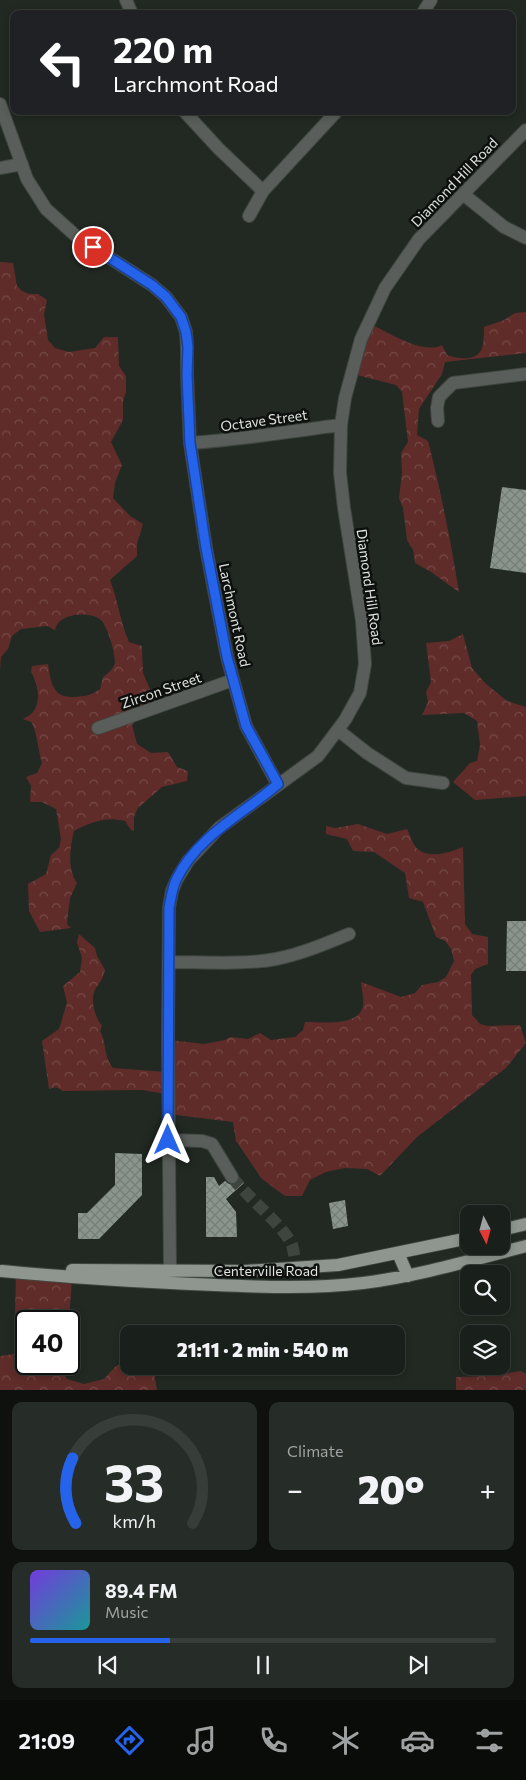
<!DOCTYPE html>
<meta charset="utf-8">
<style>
:root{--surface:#191f1a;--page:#262c27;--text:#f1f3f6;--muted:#9fa2a2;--line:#373d39;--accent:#2563eb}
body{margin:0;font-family:Commissioner,sans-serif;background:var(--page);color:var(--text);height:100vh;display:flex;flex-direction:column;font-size:19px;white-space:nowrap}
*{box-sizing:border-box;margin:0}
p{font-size:16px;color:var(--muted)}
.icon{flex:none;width:28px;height:28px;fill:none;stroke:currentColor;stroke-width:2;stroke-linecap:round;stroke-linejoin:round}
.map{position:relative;height:1390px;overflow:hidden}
.drawer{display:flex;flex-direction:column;gap:12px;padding:12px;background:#0e110e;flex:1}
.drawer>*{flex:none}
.top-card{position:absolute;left:10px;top:10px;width:506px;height:105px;border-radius:10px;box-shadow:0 2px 8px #0003,0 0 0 1px var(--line);background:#202124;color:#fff;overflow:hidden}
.needle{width:32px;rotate:174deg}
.fabs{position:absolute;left:460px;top:1205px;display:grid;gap:10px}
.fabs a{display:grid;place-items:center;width:50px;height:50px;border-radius:10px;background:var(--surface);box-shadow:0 2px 8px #0003,0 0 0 1px var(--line);font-size:25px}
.speed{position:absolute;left:15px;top:1310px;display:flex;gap:10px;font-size:25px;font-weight:700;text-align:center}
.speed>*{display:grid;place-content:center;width:65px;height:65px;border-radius:50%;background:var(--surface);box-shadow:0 2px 8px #0003,0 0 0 1px var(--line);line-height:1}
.speed .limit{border:2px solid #111;border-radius:8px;background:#fff;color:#111}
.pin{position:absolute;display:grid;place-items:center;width:42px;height:42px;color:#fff;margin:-21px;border:2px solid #fff;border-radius:50%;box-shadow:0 1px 5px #0007}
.me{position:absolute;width:55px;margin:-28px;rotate:0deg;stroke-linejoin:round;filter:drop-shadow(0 0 4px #0008)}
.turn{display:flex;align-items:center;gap:18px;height:105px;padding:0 20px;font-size:22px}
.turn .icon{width:65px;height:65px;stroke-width:2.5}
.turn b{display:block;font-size:35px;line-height:42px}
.big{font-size:38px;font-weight:800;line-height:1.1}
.drawer .card{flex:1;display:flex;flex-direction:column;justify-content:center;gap:8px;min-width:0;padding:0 18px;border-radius:10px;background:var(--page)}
.drawer .dial{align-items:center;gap:0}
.dial svg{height:130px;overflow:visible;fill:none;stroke:var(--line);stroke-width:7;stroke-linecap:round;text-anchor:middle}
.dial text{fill:var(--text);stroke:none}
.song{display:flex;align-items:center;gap:15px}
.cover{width:60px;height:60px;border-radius:8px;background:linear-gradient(135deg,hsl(260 70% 55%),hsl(180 70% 35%))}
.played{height:5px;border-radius:2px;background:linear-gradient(90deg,var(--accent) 30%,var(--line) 30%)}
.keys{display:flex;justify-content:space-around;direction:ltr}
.heat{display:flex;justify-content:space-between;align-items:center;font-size:28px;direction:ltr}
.drawer .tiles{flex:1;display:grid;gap:12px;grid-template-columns:1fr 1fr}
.card:last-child{grid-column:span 2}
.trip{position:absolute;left:120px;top:1325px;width:285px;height:50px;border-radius:10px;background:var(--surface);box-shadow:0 2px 8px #0003,0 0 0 1px var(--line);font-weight:800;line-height:50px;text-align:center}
.tab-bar{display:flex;height:80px;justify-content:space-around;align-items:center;background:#0a0c0a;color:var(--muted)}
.tab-bar .icon{width:35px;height:35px}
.tab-bar .selected{color:var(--accent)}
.tab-bar b{font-size:22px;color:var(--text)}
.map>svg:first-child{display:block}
</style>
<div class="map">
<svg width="526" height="1390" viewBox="0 0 526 1390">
<defs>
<pattern id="forest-crowns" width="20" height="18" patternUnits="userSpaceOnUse" patternTransform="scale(1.25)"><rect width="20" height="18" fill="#5f2c29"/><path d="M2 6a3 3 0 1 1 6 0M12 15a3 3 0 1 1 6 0" fill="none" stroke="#764a48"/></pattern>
<pattern id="building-cross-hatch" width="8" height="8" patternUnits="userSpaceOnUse" patternTransform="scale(1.25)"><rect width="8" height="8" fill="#8b958d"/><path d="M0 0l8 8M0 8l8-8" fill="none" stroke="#757d77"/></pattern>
</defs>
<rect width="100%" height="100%" fill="#212922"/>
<path fill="url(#forest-crowns)" d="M0 262 13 263 17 286 22 291 29 294H38L47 300 44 314 48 340 55 348 69 352 95 348 104 337H118L119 366 126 376V392L123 401V420L111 442 122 465 115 483 113 498 130 516 143 524 137 544V556L110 580C118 601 120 621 129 642L142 646 143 673 154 698 132 725 137 744 151 753 168 752 177 767 188 771 187 781 162 787 138 808 134 817V831L131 830 125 821C106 816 91 822 74 831 70 847 67 869 77 883L70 898 67 924 71 928 40 932 29 911 28 884 46 874 51 855 59 848 61 839 56 809 42 802H30L31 786 26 777 37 773 42 763C39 754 36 727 31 722 31 722 23 719 23 719 26 717 31 715 33 712 42 701 37 682 31 672L32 666 48 664C51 682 52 698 74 697 86 696 90 696 100 689L103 677C108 673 114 669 115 662 115 652 108 629 102 621 93 611 66 613 58 623 56 625 56 628 55 630L47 626 21 629 12 636 8 649 1 657 0 670Z
M526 312V353L445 362 442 374 419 409 417 435 428 441C441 491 451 543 459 592L431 572 415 563 413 550 407 540 403 508 399 498 402 472 401 453 408 442 402 392 396 385 353 374 372 325C390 333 423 355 442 345L447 355C458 359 477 362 482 348 484 342 484 334 484 327L504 320 515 313Z
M463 634 472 668 485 683 507 701 526 707V796L475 800 453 782 470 763 477 761 480 745 477 721 464 713 422 715 428 702 426 692 431 682 426 643 449 641Z
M358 824 387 834 407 829C410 835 413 846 419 850 430 859 451 852 463 847L465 924 472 934 488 937V964L475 969 471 975 472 1015 480 1024 488 1026 520 1025 526 1043 506 1068 417 1137 380 1176 367 1169 345 1168 326 1172 310 1180 302 1196H285L262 1179 236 1141 233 1122 168 1114 166 1094 142 1090 63 1091 56 1087 49 1089 42 1041 59 1029 67 1003 63 986 80 972 82 958 77 942 79 934 95 948 97 956 105 970C102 981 101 980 96 988 89 999 95 1017 102 1026L100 1031C107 1044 103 1055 113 1068L167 1072 170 1040 204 1044 225 1040 230 1037 248 1039 260 1033 271 1040 295 1037 303 1030 305 1022C321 1022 359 1027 363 1006 364 999 362 990 361 982L401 997 415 993 422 985 438 982 446 977 454 961 451 949 445 941 436 937 423 902 409 898 405 873 374 852 353 851 347 839 326 834V826L335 828Z
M16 1273 72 1279 69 1321H26V1364H62V1369L67 1379 84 1384 104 1379 115 1367 129 1360V1366H161L154 1373 157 1390H0V1356L14 1354Z
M521 1371 526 1374V1390H456V1377L489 1376Z"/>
<path fill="url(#building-cross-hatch)" d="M502 487 526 490V573L490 568Z
M507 921H526V971H506Z
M115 1153 142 1154V1195L99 1239H78V1213H87L115 1185Z
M206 1177H214L219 1186 225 1181 229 1184H236L240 1178 244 1183 226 1199 236 1212 237 1237H206Z
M345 1200 348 1226 333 1229 329 1203Z"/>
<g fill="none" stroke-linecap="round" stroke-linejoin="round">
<path stroke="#3d453e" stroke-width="12" stroke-dasharray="12 6" stroke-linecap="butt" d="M232 1177C245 1195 285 1227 292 1245 294 1252 295 1260 296 1268"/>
<g stroke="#3f4740" stroke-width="14">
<path id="minor" d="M126 0 132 14
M422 14 431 0
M0 104 27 179 46 209 76 236 152 285 166 297 181 317 186 332 187 347V374L190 443 206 548 227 657 246 726 278 785
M184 111 218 148 263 191
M0 168 22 164
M463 194 504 227 526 238
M249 216 263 191 337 111
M438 421 437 408 439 397 453 383 526 374
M190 443C241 440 291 431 341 425
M98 728 233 680
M338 730 367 753 406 778 443 783
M169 962C202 962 244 965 276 959 301 954 325 944 349 934
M168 1140 202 1141 212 1144 232 1177
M170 1271 168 1041 169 908 172 891 177 879 188 861 219 828 318 756 345 720 360 693 365 664 362 621 344 508 340 473 341 425 345 398 361 339 385 288 419 239 526 130"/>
</g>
<g stroke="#3f4740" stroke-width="14">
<path id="major" d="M501 1230 526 1224
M398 1253 408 1276
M72 1270 245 1271 338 1265 469 1238
M2 1271C74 1278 143 1282 215 1285 264 1287 314 1289 363 1283 418 1276 472 1260 526 1246"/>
</g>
<use href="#minor" stroke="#5a5e5b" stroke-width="12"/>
<use href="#major" stroke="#8e968f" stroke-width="12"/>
</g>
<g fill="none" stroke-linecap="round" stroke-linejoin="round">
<g stroke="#184099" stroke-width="12">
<path id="route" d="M93 247 152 285 166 297 181 317 186 332 188 347 187 374 190 443 206 548 227 657 246 726 278 784C243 814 198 836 177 878 172 888 171 898 169 908L168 1140"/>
</g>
<use href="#route" stroke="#2563eb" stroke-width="9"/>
</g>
<g text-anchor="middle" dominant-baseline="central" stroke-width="5" stroke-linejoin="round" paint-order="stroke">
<g font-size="14" fill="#dee3df" stroke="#0d100d">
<text transform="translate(454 182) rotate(-46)">Diamond Hill Road</text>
<text transform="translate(264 420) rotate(-8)">Octave Street</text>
<text transform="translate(370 587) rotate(82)">Diamond Hill Road</text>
<text transform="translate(235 615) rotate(78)">Larchmont Road</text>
<text transform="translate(161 690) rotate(-19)">Zircon Street</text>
<text x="266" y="1270">Centerville Road</text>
</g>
</g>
</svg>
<div class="fabs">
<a><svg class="needle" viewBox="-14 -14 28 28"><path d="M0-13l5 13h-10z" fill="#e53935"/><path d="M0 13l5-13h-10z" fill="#9fa2a2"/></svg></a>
<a><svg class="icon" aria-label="search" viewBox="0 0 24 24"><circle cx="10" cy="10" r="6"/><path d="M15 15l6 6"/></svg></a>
<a><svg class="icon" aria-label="layers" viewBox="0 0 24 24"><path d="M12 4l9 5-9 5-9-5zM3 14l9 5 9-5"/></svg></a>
</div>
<div class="speed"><div class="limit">40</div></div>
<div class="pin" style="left:93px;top:247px;background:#d93025"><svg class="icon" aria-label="arrive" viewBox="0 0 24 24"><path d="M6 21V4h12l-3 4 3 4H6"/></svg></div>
<svg class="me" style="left:168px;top:1140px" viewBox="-20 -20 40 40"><path d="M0-17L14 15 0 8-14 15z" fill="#2563eb" stroke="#fff" stroke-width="4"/></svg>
<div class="trip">21:11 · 2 min · 540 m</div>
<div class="top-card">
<div class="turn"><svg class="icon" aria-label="left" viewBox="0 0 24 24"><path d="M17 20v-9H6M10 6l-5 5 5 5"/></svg><div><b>220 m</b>Larchmont Road</div></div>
</div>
</div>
<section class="drawer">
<div class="tiles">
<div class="card dial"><svg viewBox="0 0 100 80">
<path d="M14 69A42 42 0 1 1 86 69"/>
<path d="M14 69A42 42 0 0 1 12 29" stroke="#2563eb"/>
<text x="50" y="56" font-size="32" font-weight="700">33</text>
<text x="50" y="72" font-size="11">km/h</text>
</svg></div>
<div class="card"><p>Climate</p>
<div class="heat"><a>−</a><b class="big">20°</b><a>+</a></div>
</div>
<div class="card">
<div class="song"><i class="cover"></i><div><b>89.4 FM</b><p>Music</p></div></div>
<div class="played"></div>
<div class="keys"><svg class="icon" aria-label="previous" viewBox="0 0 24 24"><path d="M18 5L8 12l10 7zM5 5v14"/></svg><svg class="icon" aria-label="pause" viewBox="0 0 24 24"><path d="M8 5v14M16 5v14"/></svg><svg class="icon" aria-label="next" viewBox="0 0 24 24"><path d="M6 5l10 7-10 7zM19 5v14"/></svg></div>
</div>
</div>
</section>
<nav class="tab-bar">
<b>21:09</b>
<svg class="icon selected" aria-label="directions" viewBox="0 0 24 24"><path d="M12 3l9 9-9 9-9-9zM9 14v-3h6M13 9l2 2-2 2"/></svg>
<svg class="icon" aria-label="music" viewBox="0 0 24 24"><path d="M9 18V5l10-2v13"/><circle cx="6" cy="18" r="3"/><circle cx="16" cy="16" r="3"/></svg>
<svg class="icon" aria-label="phone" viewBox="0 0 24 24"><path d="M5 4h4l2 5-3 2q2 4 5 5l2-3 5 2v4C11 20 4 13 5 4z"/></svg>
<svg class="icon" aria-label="climate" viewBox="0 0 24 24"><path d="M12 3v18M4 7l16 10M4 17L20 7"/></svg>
<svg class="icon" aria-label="car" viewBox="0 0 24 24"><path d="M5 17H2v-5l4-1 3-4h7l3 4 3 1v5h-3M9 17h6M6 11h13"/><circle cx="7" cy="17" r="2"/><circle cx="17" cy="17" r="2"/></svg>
<svg class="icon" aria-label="filters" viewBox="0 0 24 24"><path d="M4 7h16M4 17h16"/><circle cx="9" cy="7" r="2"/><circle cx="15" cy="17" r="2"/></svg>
</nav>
